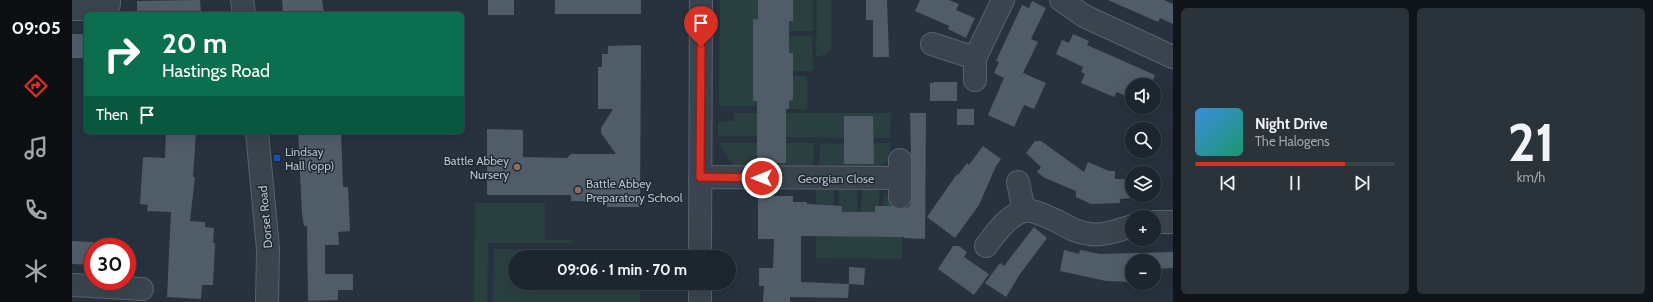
<!DOCTYPE html>
<meta charset="utf-8">
<style>
:root{--surface:#1d262e;--page:#2a323a;--text:#f1f3f6;--muted:#a0a5aa;--line:#3b434a;--accent:#d93025}
body{margin:0;font-family:Cabin,sans-serif;background:var(--page);color:var(--text);height:100vh;display:flex;flex-direction:column;font-size:15px;white-space:nowrap}
*{box-sizing:border-box;margin:0}
p{font-size:13px;color:var(--muted)}
.icon{flex:none;width:22px;height:22px;fill:none;stroke:currentColor;stroke-width:2;stroke-linecap:round;stroke-linejoin:round}
.map{position:relative;flex:1;overflow:hidden}
.details{display:flex;flex-direction:column;gap:8px;padding:8px;background:#101519;width:480px}
.details>*{flex:none}
.guide{position:absolute;left:12px;top:12px;width:380px;height:122px;border-radius:6px;box-shadow:0 4px 16px #0002,0 0 0 1px var(--line);background:#0b6e4f;color:#fff;overflow:hidden}
.controls{position:absolute;left:1053px;top:78px;display:grid;gap:8px}
.controls a{display:grid;place-items:center;width:36px;height:36px;border-radius:50%;background:var(--surface);box-shadow:0 4px 16px #0002,0 0 0 1px var(--line);font-size:20px}
.speed{position:absolute;left:12px;top:238px;display:flex;gap:8px;font-size:20px;font-weight:700;text-align:center}
.speed>*{display:grid;place-content:center;width:52px;height:52px;border-radius:50%;background:var(--surface);box-shadow:0 4px 16px #0002,0 0 0 1px var(--line);line-height:1}
.speed .limit{border:6px solid #d22;background:#fff;color:#111}
.pin{position:absolute;display:grid;place-items:center;width:34px;height:34px;color:#fff;margin:-41px -17px;border-radius:50% 50% 50% 0;rotate:-45deg;box-shadow:0 0 4px #0007}
.pin .icon{rotate:45deg}
.me{position:absolute;width:44px;margin:-22px;rotate:270deg;stroke-linejoin:round;filter:drop-shadow(0 0 3px #0008)}
.turn{display:flex;align-items:center;gap:14px;height:84px;padding:0 12px;font-size:18px}
.turn .icon{width:52px;height:52px;stroke-width:2.5}
.turn b{display:block;font-size:28px;line-height:34px}
.then{display:flex;align-items:center;height:38px;padding:0 12px;background:#0003;gap:8px;font-size:15px}
.details .widget{flex:1;display:flex;flex-direction:column;justify-content:center;gap:6px;min-width:0;padding:0 14px;border-radius:6px;background:var(--page)}
.details .dial{align-items:center;gap:0}
.dial b{font-size:52px;line-height:1}
.song{display:flex;align-items:center;gap:12px}
.cover{width:48px;height:48px;border-radius:6px;background:linear-gradient(135deg,hsl(210 70% 55%),hsl(160 70% 35%))}
.played{height:4px;border-radius:2px;background:linear-gradient(90deg,var(--accent) 75%,var(--line) 75%)}
.keys{display:flex;justify-content:space-around;direction:ltr}
.details .tiles{flex:1;display:grid;gap:8px;grid-template-columns:repeat(2,1fr)}
.trip{position:absolute;left:436px;top:250px;width:228px;height:40px;border-radius:20px;background:var(--surface);box-shadow:0 4px 16px #0002,0 0 0 1px var(--line);font-weight:800;line-height:40px;text-align:center}
main{display:flex;flex:1;min-height:0}
.tabs{display:flex;flex-direction:column;width:72px;justify-content:space-around;align-items:center;background:#0c0f12;color:var(--muted)}
.tabs .icon{width:28px;height:28px}
.tabs .selected{color:var(--accent)}
.tabs b{font-size:18px;color:var(--text)}
.map>svg:first-child{display:block}
</style>
<main>
<nav class="tabs">
<b>09:05</b>
<svg class="icon selected" aria-label="directions" viewBox="0 0 24 24"><path d="M12 3l9 9-9 9-9-9zM9 14v-3h6M13 9l2 2-2 2"/></svg>
<svg class="icon" aria-label="music" viewBox="0 0 24 24"><path d="M9 18V5l10-2v13"/><circle cx="6" cy="18" r="3"/><circle cx="16" cy="16" r="3"/></svg>
<svg class="icon" aria-label="phone" viewBox="0 0 24 24"><path d="M5 4h4l2 5-3 2q2 4 5 5l2-3 5 2v4C11 20 4 13 5 4z"/></svg>
<svg class="icon" aria-label="climate" viewBox="0 0 24 24"><path d="M12 3v18M4 7l16 10M4 17L20 7"/></svg>
</nav>
<div class="map">
<svg width="1101" height="302" viewBox="0 0 1101 302">
<rect width="100%" height="100%" fill="#27323e"/>
<path fill="#2a4040" d="M648 0H686V19L681 20V54H687L681 77V101H687V106H647Z
M721 0H741V31H717L716 21H721Z
M745 0H759V49L755 54 744 57Z
M717 36H740L741 71H721V54L717 53Z
M721 76H735V109H717V101L721 100Z
M662 113H819L818 138H801V116H772V138L714 137V116L685 136H646V122L662 121Z
M646 143H685V163H714V143H742L741 167 661 165Z
M748 143 772 144V164H801V143H818L817 160 804 168 747 167Z
M744 188H762V206L745 236H785L811 206 812 191 820 201 830 205V259L744 258Z
M767 188H785V212H770V206L767 205Z
M790 189H807V206H803V212H789Z
M403 203H473V240H501V243H416L415 302H402Z
M422 249 568 250V257H443V283H568V302H421Z"/>
<path fill="#505d69" d="M128 0 129 13 65 14V1Z
M210 0H250L252 14H211Z
M416 0H442V15H416Z
M483 0H569V14H483Z
M686 0H721V21H717V53H721V100L717 101V109H714V163H685V101H681V19H686Z
M794 0H815L817 57H801V20H794Z
M848 0H877L887 4 884 10 903 18 894 38 876 29 877 26 843 11Z
M1036 0H1092L1101 4V24L1088 18 1086 22Z
M960 1 974 8 959 39 966 42 951 73 974 83 962 109 952 105 942 127 916 115 932 78 922 73 927 62 924 61 950 5 957 8Z
M0 34H14V58H0Z
M1001 34 1017 41 1015 45 1083 75 1079 85H1060V99L1045 92 1042 97 1009 83 1013 74 1009 72 1011 67 984 54 990 40 997 43Z
M569 45 568 207H535V202L499 201V195H415V129L451 130V157L495 158 499 154H544L529 133V128L541 109H526V67H530V54H536V46Z
M862 82H885V101H858V83H862Z
M885 109H902V125H885Z
M838 113H854L853 239 832 238V237L729 236V282L777 284 776 298 718 297V302H691L692 286H687V268H701L702 239H686V196H721V202H735V204L770 206V212H803V206H820L828 209 834 208 838 206 840 197Z
M772 116H801L802 164H772Z
M94 132H124L121 177H123L118 221 133 222V227L142 228 141 243H143L141 285H130L129 299 95 297 99 212 75 211 76 205 68 204 71 157 93 158Z
M226 132H269L271 187H276L278 231 266 232 267 245H253V274H281V290H266V300L236 301 235 226H232L230 214Z
M963 141H969L1012 172 1016 162 1037 171H1043V179H1060V198L1048 199V203L1019 204 1004 197V191L973 178 965 172 969 167 954 153Z
M911 146 929 159 924 166 907 205 883 238 855 217 885 174 886 175 895 163 897 165Z
M962 227 975 238 948 274 934 297 913 283 928 263 932 266Z
M0 241 21 242V265L0 264Z
M881 246H887L895 252 892 257 917 274 902 295 866 269Z
M992 250 1007 254 1008 250 1028 254 1101 252V268L1082 269V261H1060V282L1034 281 988 271Z
M777 267 793 268 792 285 777 284Z"/>
<g fill="none" stroke-linecap="round" stroke-linejoin="round">
<g stroke="#59626c" stroke-width="24">
<path id="minor" d="M170 0 172 14
M989 0 1012 16 1101 57
M0 9H33L37 4V0
M860 44 903 58
M903 80V58L931 0
M185 132 196 249 195 302
M628 177 828 178
M946 182 952 211
M828 197V160
M1082 222H1101
M914 246C923 234 936 215 952 211 963 209 977 218 987 222 997 228 1006 233 1018 234 1033 236 1046 230 1060 226
M628 257 629 0
M0 285 70 289
M628 302V283"/>
</g>
<use href="#minor" stroke="#3b444e" stroke-width="22"/>
</g>
<g fill="none" stroke-linecap="round" stroke-linejoin="round">
<g stroke="#8d1f18" stroke-width="10">
<path id="route" d="M629 47 628 177 690 178"/>
</g>
<use href="#route" stroke="#d93025" stroke-width="7"/>
</g>
<rect fill="#1a4fb4" stroke="#202933" stroke-width="1.5" x="201" y="154" width="8" height="8" rx="2"/>
<g fill="#8d6e63" stroke="#202933" stroke-width="1.5">
<circle cx="445" cy="167" r="4"/>
<circle cx="506" cy="190" r="4"/>
</g>
<g text-anchor="middle" dominant-baseline="central" stroke-width="3" stroke-linejoin="round" paint-order="stroke">
<g font-size="12" fill="#b7bfc9" stroke="#202933" text-anchor="start">
<text x="213" y="151">Lindsay<tspan x="213" dy="14">Hall (opp)</tspan></text>
<text x="437" y="160" text-anchor="end">Battle Abbey<tspan x="437" dy="14">Nursery</tspan></text>
<text x="514" y="183">Battle Abbey<tspan x="514" dy="14">Preparatory School</tspan></text>
</g>
<g font-size="12" fill="#b7bfc9" stroke="#202933">
<text x="764" y="178">Georgian Close</text>
<text transform="translate(193 217) rotate(-95)">Dorset Road</text>
</g>
</g>
</svg>
<div class="controls">
<a><svg class="icon" aria-label="sound" viewBox="0 0 24 24"><path d="M4 9h4l5-4v14l-5-4H4zM17 9q2 3 0 6"/></svg></a>
<a><svg class="icon" aria-label="search" viewBox="0 0 24 24"><circle cx="10" cy="10" r="6"/><path d="M15 15l6 6"/></svg></a>
<a><svg class="icon" aria-label="layers" viewBox="0 0 24 24"><path d="M12 4l9 5-9 5-9-5zM3 14l9 5 9-5"/></svg></a>
<a>+</a>
<a>−</a>
</div>
<div class="speed"><div class="limit">30</div></div>
<div class="pin" style="left:629px;top:47px;background:#d93025"><svg class="icon" aria-label="arrive" viewBox="0 0 24 24"><path d="M6 21V4h12l-3 4 3 4H6"/></svg></div>
<svg class="me" style="left:690px;top:178px" viewBox="-20 -20 40 40"><circle r="17" fill="#d93025" stroke="#fff" stroke-width="3"/><path d="M0-11L8 9 0 5-8 9z" fill="#fff"/></svg>
<div class="trip">09:06 · 1 min · 70 m</div>
<div class="guide">
<div class="turn"><svg class="icon" aria-label="right" viewBox="0 0 24 24"><path d="M7 20v-9h11M14 6l5 5-5 5"/></svg><div><b>20 m</b>Hastings Road</div></div>
<div class="then">Then<svg class="icon" aria-label="arrive" viewBox="0 0 24 24"><path d="M6 21V4h12l-3 4 3 4H6"/></svg></div>
</div>
</div>
<section class="details">
<div class="tiles">
<div class="widget">
<div class="song"><i class="cover"></i><div><b>Night Drive</b><p>The Halogens</p></div></div>
<div class="played"></div>
<div class="keys"><svg class="icon" aria-label="previous" viewBox="0 0 24 24"><path d="M18 5L8 12l10 7zM5 5v14"/></svg><svg class="icon" aria-label="pause" viewBox="0 0 24 24"><path d="M8 5v14M16 5v14"/></svg><svg class="icon" aria-label="next" viewBox="0 0 24 24"><path d="M6 5l10 7-10 7zM19 5v14"/></svg></div>
</div>
<div class="widget dial"><b>21</b><p>km/h</p></div>
</div>
</section>
</main>
